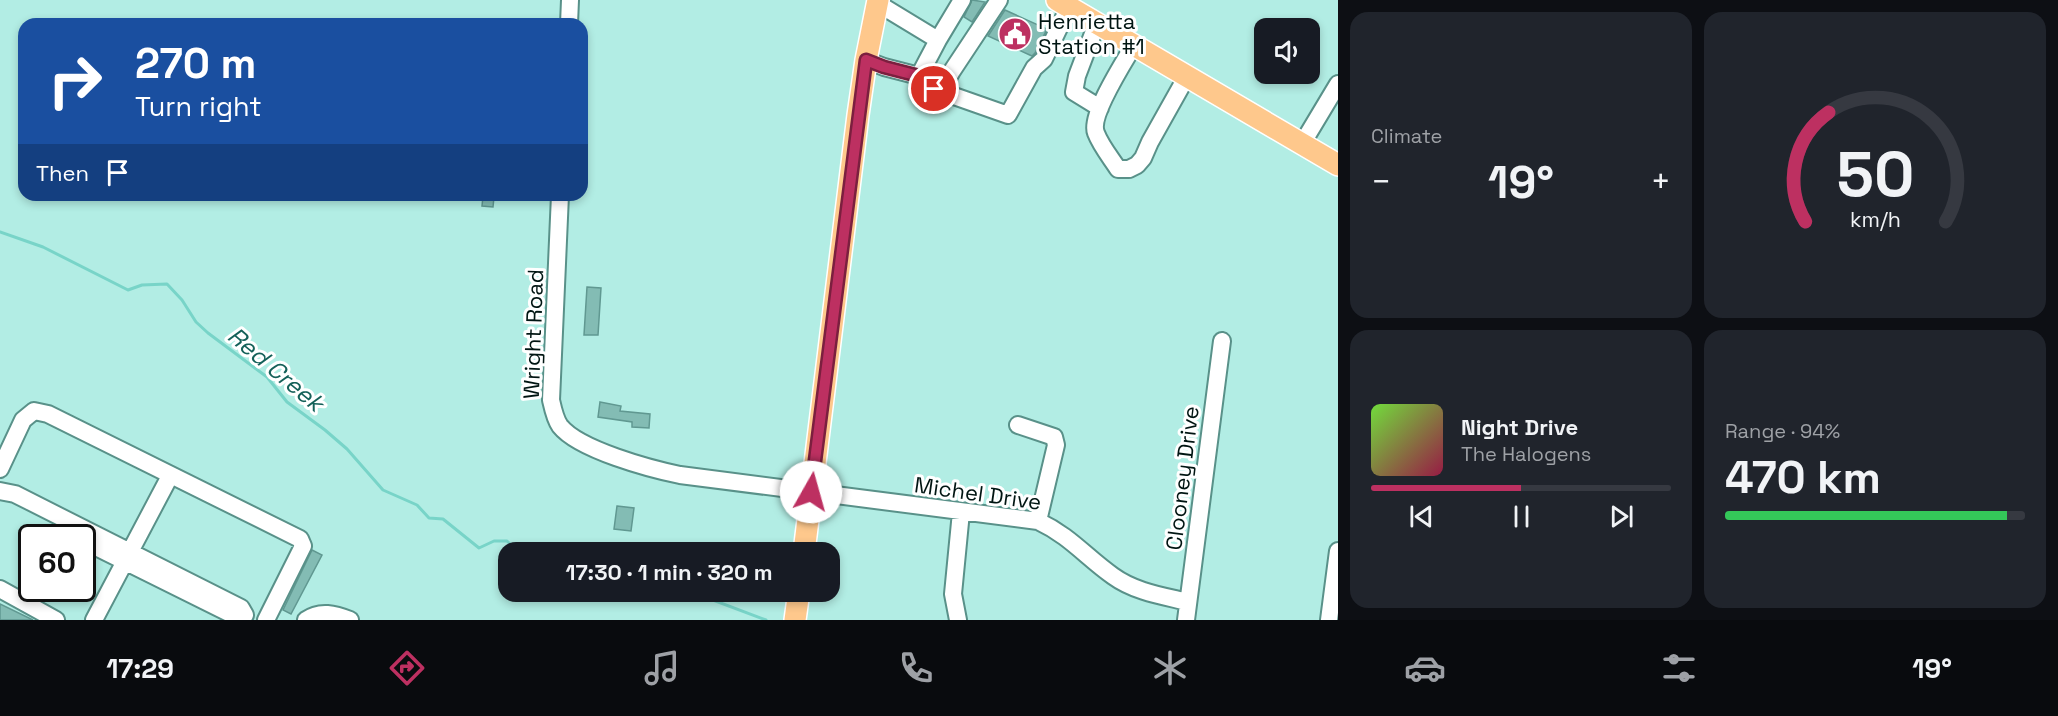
<!DOCTYPE html>
<meta charset="utf-8">
<style>
:root{--surface:#171b24;--page:#20242c;--text:#f1f3f6;--muted:#9ea1a6;--line:#363941;--accent:#bd3061}
body{margin:0;font-family:"Space Grotesk",sans-serif;background:var(--page);color:var(--text);height:100vh;display:flex;flex-direction:column;font-size:22px;white-space:nowrap}
*{box-sizing:border-box;margin:0}
p{font-size:20px;color:var(--muted)}
.icon{flex:none;width:33px;height:33px;fill:none;stroke:currentColor;stroke-width:2;stroke-linecap:round;stroke-linejoin:round}
.map{position:relative;flex:1;overflow:hidden}
.side{display:flex;flex-direction:column;gap:12px;padding:12px;background:#0d0f14;width:720px}
.side>*{flex:none}
.top-card{position:absolute;left:18px;top:18px;width:570px;height:183px;border-radius:18px;box-shadow:0 3px 9px #0003;background:#1a4fa0;color:#fff;overflow:hidden}
.buttons{position:absolute;left:1254px;top:18px;display:grid;gap:12px}
.buttons a{display:grid;place-items:center;width:66px;height:66px;border-radius:12px;background:var(--surface);box-shadow:0 3px 9px #0003;font-size:30px}
.speed{position:absolute;left:18px;top:524px;display:flex;gap:12px;font-size:30px;font-weight:700;text-align:center}
.speed>*{display:grid;place-content:center;width:78px;height:78px;border-radius:50%;background:var(--surface);box-shadow:0 3px 9px #0003;line-height:1}
.speed .limit{border:3px solid #111;border-radius:9px;background:#fff;color:#111}
.pin{position:absolute;display:grid;place-items:center;width:51px;height:51px;color:#fff;margin:-26px;border:3px solid #fff;border-radius:50%;box-shadow:0 2px 6px #0007}
.me{position:absolute;width:66px;margin:-33px;rotate:7deg;stroke-linejoin:round;filter:drop-shadow(0 0 4px #0008)}
.turn{display:flex;align-items:center;gap:21px;height:126px;padding:0 18px;font-size:27px}
.turn .icon{width:78px;height:78px;stroke-width:2.5}
.turn b{display:block;font-size:42px;line-height:51px}
.then{display:flex;align-items:center;height:57px;padding:0 18px;background:#0003;gap:12px;font-size:22px}
.big{font-size:45px;font-weight:600;line-height:1.1}
.side .card{flex:1;display:flex;flex-direction:column;justify-content:center;gap:9px;min-width:0;padding:0 21px;border-radius:18px;background:var(--page)}
.side .dial{align-items:center;gap:0}
.dial svg{height:156px;overflow:visible;fill:none;stroke:var(--line);stroke-width:7;stroke-linecap:round;text-anchor:middle}
.dial text{fill:var(--text);stroke:none}
.song{display:flex;align-items:center;gap:18px}
.cover{width:72px;height:72px;border-radius:9px;background:linear-gradient(135deg,hsl(100 70% 55%),hsl(340 70% 35%))}
.played{height:6px;border-radius:3px;background:linear-gradient(90deg,var(--accent) 50%,var(--line) 50%)}
.keys{display:flex;justify-content:space-around;direction:ltr}
.heat{display:flex;justify-content:space-between;align-items:center;font-size:33px;direction:ltr}
.charge{height:9px;border-radius:4px;background:linear-gradient(90deg,#34c759 94%,var(--line) 0)}
.side .tiles{flex:1;display:grid;gap:12px;grid-template-columns:repeat(2,1fr)}
.trip{position:absolute;left:498px;top:542px;width:342px;height:60px;border-radius:18px;background:var(--surface);box-shadow:0 3px 9px #0003;font-weight:600;line-height:60px;text-align:center}
.dock{display:flex;height:96px;justify-content:space-around;align-items:center;background:#090b0e;color:var(--muted)}
.dock .icon{width:42px;height:42px}
.dock .on{color:var(--accent)}
.dock b{font-size:27px;color:var(--text)}
main{display:flex;flex:1;min-height:0}
.map>svg:first-child{display:block}
</style>
<main>
<div class="map">
<svg width="1338" height="620" viewBox="0 0 1338 620">
<rect width="100%" height="100%" fill="#b2ede4"/>
<g fill="none" stroke-linecap="round" stroke-linejoin="round">
<path stroke="#78d4c8" stroke-width="3" d="M0 232 43 247 128 290 142 285 167 284 182 300 196 322 208 333 267 377 287 402 325 430 347 449 383 490 417 505 429 518 443 519 479 548 494 541H507L518 552
M638 591 659 594 682 591
M689 591 766 620"/>
</g>
<path fill="#83bcb4" stroke="#609891" stroke-width="1.5" d="M972 0 985 2 972 22 964 17Z
M1005 10 1047 29 1035 53 1032 56 988 36Z
M483 196 494 197 493 207 482 206Z
M587 287 601 288 598 335H584Z
M600 402 621 406 620 411 650 414 649 428 632 427V422L598 417Z
M617 506 634 508 631 531 614 529Z
M312 550 322 555 291 614 283 610Z
M0 604 33 620H0Z"/>
<g fill="none" stroke-linecap="round" stroke-linejoin="round">
<g stroke="#599189" stroke-width="20">
<path id="minor" d="M877 3 938 40 962 0
M1097 23 1077 76 1074 92 1100 108
M569 24 570 0
M1134 45C1124 62 1089 116 1096 133 1101 146 1111 158 1118 169H1129L1137 165 1143 158 1150 142 1187 76
M866 60 884 67 919 76 938 40
M919 76 934 89 1008 115 1034 68 1044 59 1069 7
M941 91 952 71 999 0
M1302 144 1338 84
M560 195 551 400C553 409 555 419 560 426 579 450 651 469 680 475L1038 521C1070 536 1086 557 1113 576 1135 592 1163 596 1188 602
M1018 425 1054 437 1056 445 1038 521
M0 469 23 420 34 411 48 414 300 539 303 546 266 620
M0 491 15 494 241 608 245 615 237 617 82 540
M0 589 56 620
M94 620 170 476
M306 620C320 610 335 614 350 620
M958 620 953 594 961 512
M1186 620 1222 341
M1329 620 1338 551"/>
</g>
<g stroke="#fff" stroke-width="24">
<path id="major" d="M1057 0 1338 165
M804 552 858 115 866 60 878 0
M795 620 799 591"/>
</g>
<use href="#minor" stroke="#fff" stroke-width="16"/>
<use href="#major" stroke="#fec88c" stroke-width="21"/>
</g>
<g fill="none" stroke-linecap="round" stroke-linejoin="round">
<g stroke="#7b1f3f" stroke-width="15">
<path id="route" d="M811 492 866 60 884 67 919 76 934 89"/>
</g>
<use href="#route" stroke="#bd3061" stroke-width="10"/>
</g>
<defs>
<g id="civic-disc" transform="scale(1.725)"><circle r="9.5" fill="#bd3061" stroke="#fff"/><path d="M-.6-6.5H3V-4.5H.6V-3L4-1V1h2V6H-6V1h2V-1L-.6-3ZM-1.2 2.5V6h2.4V2.5Z" fill="#fff"/></g>
</defs>
<g fill-rule="evenodd">
<use href="#civic-disc" x="1015" y="34"/>
</g>
<g text-anchor="middle" dominant-baseline="central" stroke-width="6" stroke-linejoin="round" paint-order="stroke">
<g font-size="22" fill="#001512" stroke="#fff" text-anchor="start">
<text x="1038" y="21">Henrietta<tspan x="1038" dy="25">Station #1</tspan></text>
</g>
<g font-size="22" fill="#001512" stroke="#fff">
<text transform="translate(533 334) rotate(-88)">Wright Road</text>
<text transform="translate(1182 478) rotate(-83)">Clooney Drive</text>
<text transform="translate(978 493) rotate(8)">Michel Drive</text>
</g>
<g font-size="24" font-style="italic" fill="#146159" stroke="#fff">
<text transform="translate(276 369) rotate(40)">Red Creek</text>
</g>
</g>
</svg>
<div class="buttons">
<a><svg class="icon" aria-label="sound" viewBox="0 0 24 24"><path d="M4 9h4l5-4v14l-5-4H4zM17 9q2 3 0 6"/></svg></a>
</div>
<div class="speed"><div class="limit">60</div></div>
<div class="pin" style="left:934px;top:89px;background:#d93025"><svg class="icon" aria-label="arrive" viewBox="0 0 24 24"><path d="M6 21V4h12l-3 4 3 4H6"/></svg></div>
<svg class="me" style="left:811px;top:492px" viewBox="-20 -20 40 40"><circle r="19" fill="#fff"/><path d="M0-13L10 11 0 6-10 11z" fill="#bd3061"/></svg>
<div class="trip">17:30 · 1 min · 320 m</div>
<div class="top-card">
<div class="turn"><svg class="icon" aria-label="right" viewBox="0 0 24 24"><path d="M7 20v-9h11M14 6l5 5-5 5"/></svg><div><b>270 m</b>Turn right</div></div>
<div class="then">Then<svg class="icon" aria-label="arrive" viewBox="0 0 24 24"><path d="M6 21V4h12l-3 4 3 4H6"/></svg></div>
</div>
</div>
<section class="side">
<div class="tiles">
<div class="card"><p>Climate</p>
<div class="heat"><a>−</a><b class="big">19°</b><a>+</a></div>
</div>
<div class="card dial"><svg viewBox="0 0 100 80">
<path d="M14 69A42 42 0 1 1 86 69"/>
<path d="M14 69A42 42 0 0 1 26 13" stroke="#bd3061"/>
<text x="50" y="56" font-size="32" font-weight="700">50</text>
<text x="50" y="72" font-size="11">km/h</text>
</svg></div>
<div class="card">
<div class="song"><i class="cover"></i><div><b>Night Drive</b><p>The Halogens</p></div></div>
<div class="played"></div>
<div class="keys"><svg class="icon" aria-label="previous" viewBox="0 0 24 24"><path d="M18 5L8 12l10 7zM5 5v14"/></svg><svg class="icon" aria-label="pause" viewBox="0 0 24 24"><path d="M8 5v14M16 5v14"/></svg><svg class="icon" aria-label="next" viewBox="0 0 24 24"><path d="M6 5l10 7-10 7zM19 5v14"/></svg></div>
</div>
<div class="card"><p>Range · 94%</p><b class="big">470 km</b><div class="charge"></div></div>
</div>
</section>
</main>
<nav class="dock">
<b>17:29</b>
<svg class="icon on" aria-label="directions" viewBox="0 0 24 24"><path d="M12 3l9 9-9 9-9-9zM9 14v-3h6M13 9l2 2-2 2"/></svg>
<svg class="icon" aria-label="music" viewBox="0 0 24 24"><path d="M9 18V5l10-2v13"/><circle cx="6" cy="18" r="3"/><circle cx="16" cy="16" r="3"/></svg>
<svg class="icon" aria-label="phone" viewBox="0 0 24 24"><path d="M5 4h4l2 5-3 2q2 4 5 5l2-3 5 2v4C11 20 4 13 5 4z"/></svg>
<svg class="icon" aria-label="climate" viewBox="0 0 24 24"><path d="M12 3v18M4 7l16 10M4 17L20 7"/></svg>
<svg class="icon" aria-label="car" viewBox="0 0 24 24"><path d="M5 17H2v-5l4-1 3-4h7l3 4 3 1v5h-3M9 17h6M6 11h13"/><circle cx="7" cy="17" r="2"/><circle cx="17" cy="17" r="2"/></svg>
<svg class="icon" aria-label="filters" viewBox="0 0 24 24"><path d="M4 7h16M4 17h16"/><circle cx="9" cy="7" r="2"/><circle cx="15" cy="17" r="2"/></svg>
<b>19°</b>
</nav>
